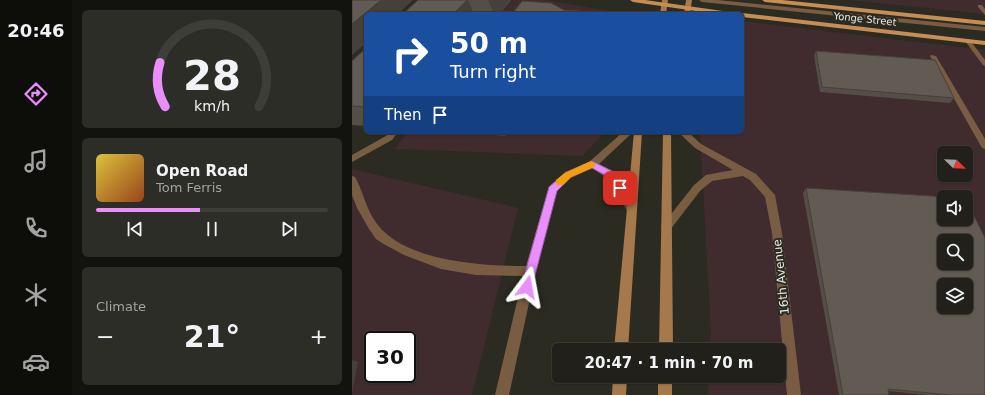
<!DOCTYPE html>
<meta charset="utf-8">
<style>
:root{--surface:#21201a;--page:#2d2d27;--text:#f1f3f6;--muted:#a2a3a2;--line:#3e3e39;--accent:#ea8dfd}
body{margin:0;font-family:"DejaVu Sans",sans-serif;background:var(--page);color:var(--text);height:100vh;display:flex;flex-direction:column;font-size:15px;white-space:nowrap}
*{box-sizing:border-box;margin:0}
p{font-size:13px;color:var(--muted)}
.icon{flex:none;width:22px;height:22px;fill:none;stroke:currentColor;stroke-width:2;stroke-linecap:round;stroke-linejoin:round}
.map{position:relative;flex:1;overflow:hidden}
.details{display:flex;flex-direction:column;gap:10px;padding:10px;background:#12120e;width:280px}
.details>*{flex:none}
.hud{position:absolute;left:12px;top:12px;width:380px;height:122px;border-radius:6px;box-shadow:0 1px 3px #0004,0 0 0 1px var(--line);background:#1a4fa0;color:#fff;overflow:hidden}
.needle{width:26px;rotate:113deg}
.fabs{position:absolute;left:585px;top:146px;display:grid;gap:8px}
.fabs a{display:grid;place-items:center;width:36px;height:36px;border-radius:6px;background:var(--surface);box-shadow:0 1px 3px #0004,0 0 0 1px var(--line);font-size:20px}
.speed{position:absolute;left:12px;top:331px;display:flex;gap:8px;font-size:20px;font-weight:700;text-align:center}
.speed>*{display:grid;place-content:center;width:52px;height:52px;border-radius:50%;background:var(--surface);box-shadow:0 1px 3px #0004,0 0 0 1px var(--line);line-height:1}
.speed .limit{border:2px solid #111;border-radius:6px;background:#fff;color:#111}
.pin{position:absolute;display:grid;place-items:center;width:34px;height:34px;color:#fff;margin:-17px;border-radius:8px;box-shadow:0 2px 6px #0006}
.me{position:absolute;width:44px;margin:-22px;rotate:13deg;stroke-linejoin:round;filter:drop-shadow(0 0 3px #0008)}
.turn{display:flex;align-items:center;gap:14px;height:84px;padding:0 20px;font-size:18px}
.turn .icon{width:52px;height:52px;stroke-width:2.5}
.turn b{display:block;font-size:28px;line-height:34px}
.then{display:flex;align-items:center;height:38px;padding:0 20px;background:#0003;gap:8px;font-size:15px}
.big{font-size:30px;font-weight:700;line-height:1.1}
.details .card{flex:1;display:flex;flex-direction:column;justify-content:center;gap:6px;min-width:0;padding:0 14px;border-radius:6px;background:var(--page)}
.details .dial{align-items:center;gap:0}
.dial svg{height:104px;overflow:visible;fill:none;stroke:var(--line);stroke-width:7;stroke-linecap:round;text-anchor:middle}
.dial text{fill:var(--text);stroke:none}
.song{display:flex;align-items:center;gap:12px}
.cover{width:48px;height:48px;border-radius:6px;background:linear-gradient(135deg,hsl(50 70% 55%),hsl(20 70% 35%))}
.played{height:4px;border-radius:2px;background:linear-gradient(90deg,var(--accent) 45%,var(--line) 45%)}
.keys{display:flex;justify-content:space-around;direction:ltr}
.heat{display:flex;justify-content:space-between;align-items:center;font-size:22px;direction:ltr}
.trip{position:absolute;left:200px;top:343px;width:234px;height:40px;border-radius:6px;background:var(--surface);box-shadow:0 1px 3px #0004,0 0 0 1px var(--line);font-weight:700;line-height:40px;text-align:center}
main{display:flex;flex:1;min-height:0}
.tabs{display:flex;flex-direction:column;width:72px;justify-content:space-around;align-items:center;background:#0d0d0a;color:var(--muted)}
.tabs .icon{width:28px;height:28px}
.tabs .current{color:var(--accent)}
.tabs b{font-size:18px;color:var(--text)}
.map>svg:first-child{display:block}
</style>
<main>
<nav class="tabs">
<b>20:46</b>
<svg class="icon current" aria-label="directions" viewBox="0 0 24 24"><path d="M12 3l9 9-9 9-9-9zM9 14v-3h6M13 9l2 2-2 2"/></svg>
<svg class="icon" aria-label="music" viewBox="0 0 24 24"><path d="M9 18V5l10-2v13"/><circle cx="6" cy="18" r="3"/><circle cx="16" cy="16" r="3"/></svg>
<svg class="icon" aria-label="phone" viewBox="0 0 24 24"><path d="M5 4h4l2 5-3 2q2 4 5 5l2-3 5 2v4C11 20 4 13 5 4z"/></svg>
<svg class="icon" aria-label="climate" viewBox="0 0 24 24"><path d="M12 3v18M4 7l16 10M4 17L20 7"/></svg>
<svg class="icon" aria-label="car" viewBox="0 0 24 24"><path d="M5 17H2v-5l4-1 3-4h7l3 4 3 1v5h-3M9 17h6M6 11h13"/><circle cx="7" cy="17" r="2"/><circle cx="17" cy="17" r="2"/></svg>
</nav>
<section class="details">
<div class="card dial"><svg viewBox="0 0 100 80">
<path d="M14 69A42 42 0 1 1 86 69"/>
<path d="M14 69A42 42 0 0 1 10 35" stroke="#ea8dfd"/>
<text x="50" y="56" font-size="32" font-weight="700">28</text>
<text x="50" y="72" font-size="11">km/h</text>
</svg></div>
<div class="card">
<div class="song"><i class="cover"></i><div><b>Open Road</b><p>Tom Ferris</p></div></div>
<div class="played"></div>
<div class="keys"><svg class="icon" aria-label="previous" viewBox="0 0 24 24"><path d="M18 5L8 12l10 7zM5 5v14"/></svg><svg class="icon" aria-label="pause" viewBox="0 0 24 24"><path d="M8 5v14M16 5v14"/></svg><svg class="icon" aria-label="next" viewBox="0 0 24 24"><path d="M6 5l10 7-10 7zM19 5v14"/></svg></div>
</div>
<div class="card"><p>Climate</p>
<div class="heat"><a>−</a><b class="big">21°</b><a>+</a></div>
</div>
</section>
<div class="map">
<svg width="633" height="395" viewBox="0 0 633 395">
<rect width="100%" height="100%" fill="#2c2b22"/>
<path fill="#402c2f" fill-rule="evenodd" d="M161 0H192L275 14H150Z
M497 0H633V14Z
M390 21 633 50V395H356L357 376H427V350H358L359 333 348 132H390ZM592 153H614V175H592ZM592 197H614V219H592ZM592 241H614V263H592ZM592 285H614V307H592Z
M56 132H253L230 156 43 149Z
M0 169 166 208 120 395H0ZM21 340H55V374H21Z"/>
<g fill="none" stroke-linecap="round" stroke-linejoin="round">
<path fill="#795d42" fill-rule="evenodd" d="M347 0H366L633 27V31L350 2Z
M626 5H630L633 9V15L626 7Z
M613 39H617L633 60V66L631 65 613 41Z
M579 55 584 56 633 139V149L630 148 578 56Z
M38 132H46L40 140 0 162V155L34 136Z"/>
<path fill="#795d42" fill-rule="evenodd" d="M271 132H281L247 164 266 175 284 208 283 211H275L260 181 240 168 219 178 204 192 184 271 157 395H143L171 276 124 275 89 269 52 255 30 243 24 239 17 229 5 208 0 195V176L3 177C12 193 14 210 25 224 54 262 130 266 174 266L197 187 213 172 237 162Z
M326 132H336L349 144 404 174 423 195 430 233 449 395H435L420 233 413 197 398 180 391 176 360 181 348 191 318 230 314 232 310 230 309 227 342 185 354 175 381 170 343 148Z"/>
<path fill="#a5794c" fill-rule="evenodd" d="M310 0H316L314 14H308Z
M334 0H340L338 14H332Z
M282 132H290L276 350H262Z
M311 132H319L321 350H307Z
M261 376H275L274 395H260Z
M306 376H320V395H306Z"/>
<path fill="#c68e54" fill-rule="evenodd" d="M278 0H293L378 12 381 14H365L281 2Z
M410 0H430L633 21V25L413 2Z
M390 13 633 41V45L390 17V14H388Z"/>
</g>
<path fill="#544e47" d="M66 0H159V1L148 14H51Z
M14 48V126L0 125V61Z
M464 51 602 98 598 103 468 92 462 56Z
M111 132H156L153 136Z
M454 188 633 395H576L536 391 537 395H487L451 193Z"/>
<path fill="#45403a" d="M29 0H61L46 14H14V43L0 55V24Z
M115 0H116L122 14H101Z
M136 0H159V1L148 14H142Z
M152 132H156L153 136Z
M0 360 6 362 0 393Z"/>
<path fill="#625b53" stroke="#45403a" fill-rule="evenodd" d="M0 0H29L0 24Z
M66 0H115L101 14H51Z
M170 1 199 3 212 10 229 11 227 14H160Z
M14 48V107L0 106V61Z
M464 51 583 60 602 98 470 87Z
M454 188 595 197H592V219H614V200L633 238V395H599L536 389 537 395H491ZM592 241H614V263H592ZM592 285H614V307H592Z"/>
<path fill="#ea8dfd" stroke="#985ca4" d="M240 161 262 172 273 188 271 190H265L256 177 240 168 219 177 205 191 180 287 179 290 175 292 171 290 169 287 197 187 213 173Z"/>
<path fill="#f59e0b" d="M239 161 244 165 242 167 219 177 211 185H204V180L213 173Z"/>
<g text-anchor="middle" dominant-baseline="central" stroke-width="4" stroke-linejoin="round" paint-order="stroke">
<g font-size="10" fill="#e7e6e0" stroke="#2c2b22">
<text transform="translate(513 19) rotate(6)">Yonge Street</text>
</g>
<g font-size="12" fill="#e7e6e0" stroke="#2c2b22">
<text transform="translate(429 277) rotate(-96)">16th Avenue</text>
</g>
</g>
</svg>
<div class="fabs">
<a><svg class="needle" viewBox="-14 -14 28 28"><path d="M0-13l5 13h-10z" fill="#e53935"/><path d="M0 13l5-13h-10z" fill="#a2a3a2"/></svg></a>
<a><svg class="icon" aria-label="sound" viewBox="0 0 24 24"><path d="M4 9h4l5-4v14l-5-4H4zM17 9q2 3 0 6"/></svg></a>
<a><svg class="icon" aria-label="search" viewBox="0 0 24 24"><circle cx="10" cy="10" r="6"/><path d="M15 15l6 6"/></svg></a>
<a><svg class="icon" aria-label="layers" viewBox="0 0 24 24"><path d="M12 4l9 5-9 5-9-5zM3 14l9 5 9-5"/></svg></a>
</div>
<div class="speed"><div class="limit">30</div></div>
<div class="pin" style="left:268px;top:188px;background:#d93025"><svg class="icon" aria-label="arrive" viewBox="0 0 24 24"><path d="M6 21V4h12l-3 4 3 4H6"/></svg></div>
<svg class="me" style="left:175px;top:287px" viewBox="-20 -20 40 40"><path d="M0-17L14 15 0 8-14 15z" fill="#ea8dfd" stroke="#fff" stroke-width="4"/></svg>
<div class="trip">20:47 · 1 min · 70 m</div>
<div class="hud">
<div class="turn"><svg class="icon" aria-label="right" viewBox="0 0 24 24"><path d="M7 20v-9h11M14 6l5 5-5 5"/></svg><div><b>50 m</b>Turn right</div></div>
<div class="then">Then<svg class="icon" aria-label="arrive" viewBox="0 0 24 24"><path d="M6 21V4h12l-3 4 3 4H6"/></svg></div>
</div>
</div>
</main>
